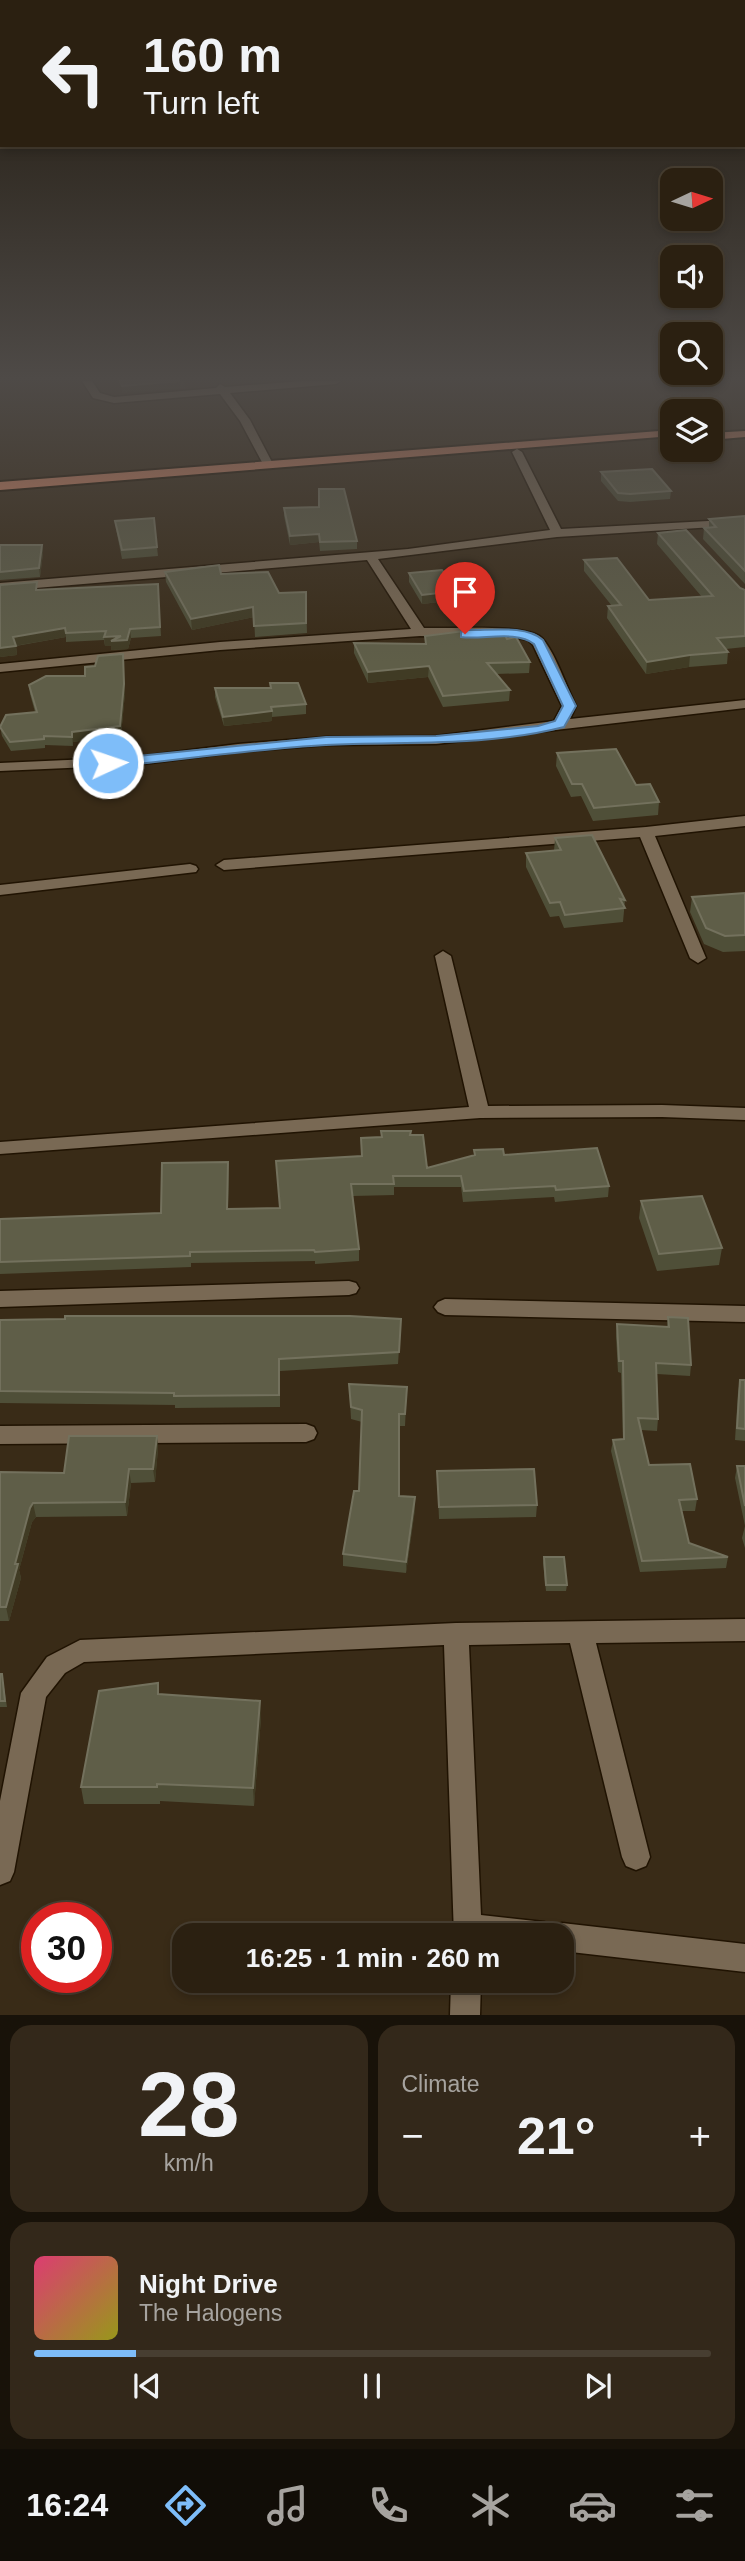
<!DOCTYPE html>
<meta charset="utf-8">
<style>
:root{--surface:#2b2011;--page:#33281a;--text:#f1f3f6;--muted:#a6a39f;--line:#473e31;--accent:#7ebdf9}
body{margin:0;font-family:Arial,sans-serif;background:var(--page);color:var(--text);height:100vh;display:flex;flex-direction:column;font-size:26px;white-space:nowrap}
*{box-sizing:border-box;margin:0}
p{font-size:23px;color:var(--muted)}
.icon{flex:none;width:38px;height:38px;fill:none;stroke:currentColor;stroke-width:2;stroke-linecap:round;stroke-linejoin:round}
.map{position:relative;height:2015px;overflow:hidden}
.details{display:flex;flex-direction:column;gap:10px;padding:10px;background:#181209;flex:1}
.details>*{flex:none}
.top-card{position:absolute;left:0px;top:0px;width:746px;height:147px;box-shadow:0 4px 10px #0003,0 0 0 2px var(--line);background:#2b2011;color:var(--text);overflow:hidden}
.needle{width:46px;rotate:86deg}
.controls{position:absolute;left:660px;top:168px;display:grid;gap:14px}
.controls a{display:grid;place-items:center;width:63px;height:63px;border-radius:14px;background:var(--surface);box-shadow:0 4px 10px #0003,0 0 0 2px var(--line);font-size:35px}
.speed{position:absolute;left:21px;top:1902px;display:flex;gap:14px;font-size:35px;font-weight:700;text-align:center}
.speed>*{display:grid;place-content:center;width:91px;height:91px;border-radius:50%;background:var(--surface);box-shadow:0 4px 10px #0003,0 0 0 2px var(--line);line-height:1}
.speed .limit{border:10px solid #d22;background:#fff;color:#111}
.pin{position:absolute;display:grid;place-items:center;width:60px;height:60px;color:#fff;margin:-72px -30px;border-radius:50% 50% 50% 0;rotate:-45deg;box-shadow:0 0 7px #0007}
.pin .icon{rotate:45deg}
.me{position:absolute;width:77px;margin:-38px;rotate:87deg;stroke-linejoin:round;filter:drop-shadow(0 0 5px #0008)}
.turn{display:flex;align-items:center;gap:24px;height:147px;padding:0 28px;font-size:32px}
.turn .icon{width:91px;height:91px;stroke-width:2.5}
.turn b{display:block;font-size:49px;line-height:60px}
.big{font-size:52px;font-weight:800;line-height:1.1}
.details .card{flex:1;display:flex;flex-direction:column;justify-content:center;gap:10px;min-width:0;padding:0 24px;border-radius:21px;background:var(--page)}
.details .dial{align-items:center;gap:0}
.dial b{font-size:91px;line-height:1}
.song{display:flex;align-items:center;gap:21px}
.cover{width:84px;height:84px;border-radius:10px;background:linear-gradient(135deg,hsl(340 70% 55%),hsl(60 70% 35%))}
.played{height:7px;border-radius:4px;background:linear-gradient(90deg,var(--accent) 15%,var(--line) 15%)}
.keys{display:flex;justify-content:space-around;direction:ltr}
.heat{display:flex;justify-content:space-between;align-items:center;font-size:38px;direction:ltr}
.details .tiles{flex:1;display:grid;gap:10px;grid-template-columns:1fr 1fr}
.card:last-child{grid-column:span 2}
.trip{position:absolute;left:172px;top:1923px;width:402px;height:70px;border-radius:21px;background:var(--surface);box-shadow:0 4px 10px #0003,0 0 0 2px var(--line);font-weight:800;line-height:70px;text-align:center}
.tabs{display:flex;height:112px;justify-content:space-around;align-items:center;background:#110d07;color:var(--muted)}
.tabs .icon{width:49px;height:49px}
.tabs .on{color:var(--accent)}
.tabs b{font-size:32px;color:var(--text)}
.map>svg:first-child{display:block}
</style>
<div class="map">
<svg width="745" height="2015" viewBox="0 0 745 2015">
<rect width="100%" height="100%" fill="#392b17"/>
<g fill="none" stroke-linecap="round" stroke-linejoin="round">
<g stroke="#201302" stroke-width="3">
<path id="minor" d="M82 381H92L100 393 114 397 216 388 220 384 225 387 303 381H341L336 384 230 393 250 420 273 464 268 467 263 464 240 421 220 394 114 403 93 398Z
M517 449 522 452 561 529 745 519V525L557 537 378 559 424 628C448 629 525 623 542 638 555 652 567 688 576 706L570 719 745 700V708L436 744 326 745 238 752 135 765 0 771V763L135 757 238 744 326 737 436 736 554 721 562 706 533 645 528 640 518 638 420 636 220 650 0 672V664L220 642 411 629 367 560 0 591V583L408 549 550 530 512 452Z
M745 816V826L655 836 706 958 698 963 690 958 640 837 224 870 216 865 224 860 646 827Z
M190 864 196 866 198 869 196 872 0 895V885Z
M443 951 451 956 488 1106 662 1105 745 1108V1120L662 1117 480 1118 0 1154V1142L469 1107 435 956Z
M349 1281 356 1283 359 1288 356 1293 349 1295 0 1307V1291Z
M445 1299 745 1306V1322L445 1315 438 1312 434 1307 438 1302Z
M306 1424 314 1427 317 1433 314 1439 306 1442 0 1444V1426Z
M745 1619V1641L596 1643 650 1857 646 1866 636 1870 626 1866 622 1857 570 1643 469 1645 481 1915 544 1922 554 1926 562 1923 745 1944V1972L562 1951V1936H454L444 1645 84 1662 65 1673 46 1697 14 1872 10 1881 0 1885V1801L21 1693 47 1657 80 1640 456 1623Z
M451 1981H481L480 2015H450Z"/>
</g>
<g stroke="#201302" stroke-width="4">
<path id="trunk" d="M672 430V436L0 490V482Z
M745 431V437L710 440V433Z"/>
</g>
<use href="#minor" fill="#796954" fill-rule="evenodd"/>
<use href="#trunk" fill="#dc8a69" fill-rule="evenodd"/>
</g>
<path fill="#4f4f38" d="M601 472 671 491 670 499 630 502 618 501 601 481Z
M284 508 357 541V549L320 551 319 542 290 545 284 516Z
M745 516V584L703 539 704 528 709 527V519Z
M115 521 157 547 158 556 122 559 116 529Z
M658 533 740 588 745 590V647L726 649 728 652 727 664 689 667 646 674 607 618 608 606H612L584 571V560L649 600 702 597 657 544Z
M0 545H42L43 553 40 577 0 580Z
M165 572 221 574 279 593 306 592 307 633 255 637 254 617 192 630 166 582Z
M409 573 457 591V600L422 604 409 582Z
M158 584 161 636 131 638 128 649 111 650V646H105L104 640 66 642V637L16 646 17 655 0 657V585L38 590Z
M425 636 477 637 507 639 530 662 529 673 496 674 510 690 509 701 443 707 428 677 368 683 354 653V643L425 644Z
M270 683 306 704V714L272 717V721L224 726 215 697V688H270Z
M29 685 125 693 121 735 73 742V746L45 745V748L11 751 2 736 0 727 35 712 30 694Z
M557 753 659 802 658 815 593 821 581 796 571 797 556 766Z
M555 838 625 900 623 922 564 928 559 916 550 917 526 867V853L554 851Z
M745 893V951L723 952 704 944 690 912 692 897Z
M381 1131 410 1135 427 1168 474 1156V1150L504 1155 609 1186 608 1197 555 1202 554 1197 463 1202 461 1187H394V1195L353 1196 359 1249V1261L315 1264V1261L191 1263V1267L0 1274V1219L161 1213 229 1174 228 1209 279 1208 361 1156V1138L381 1137Z
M641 1201 722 1248 719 1265 657 1271 639 1218Z
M668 1317 691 1365 690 1376 657 1374 658 1419 657 1431 641 1430 649 1465 697 1499 695 1511H682L689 1543 728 1557 726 1568 640 1572 611 1451 613 1440 623 1439 621 1373 618 1372 616 1336 617 1324 667 1327Z
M401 1319 398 1364 280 1371V1407L175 1408V1405L0 1403V1320Z
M740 1380H745V1441L735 1440 738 1392Z
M349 1384 407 1387 405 1426H399V1496L415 1509 406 1573 343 1566V1554L359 1491 362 1422 351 1419Z
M157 1436 158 1449 155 1482 131 1483 127 1516 36 1517 32 1522 19 1570 21 1578 9 1621H0V1472L64 1473Z
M737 1466H745V1548L742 1538 745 1526 735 1478Z
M437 1471 537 1505 536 1517 439 1519Z
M544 1557 567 1585 566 1591H546L543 1563Z
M0 1674H2L7 1707H0Z
M158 1683 159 1694 261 1718 254 1806 160 1801V1804H84L81 1787Z"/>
<path fill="#403b24" d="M185 381V388L122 393V386Z
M319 534V542L290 545V536Z
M42 545 43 553 40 577 39 568Z
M457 591V600L422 604V595Z
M253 607 254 617 192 630 191 619Z
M65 628 66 637 14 646 13 637Z
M130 629 131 638 128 649 111 650V646H105L104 637 121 636Z
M16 646 17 655 0 657V648Z
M123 654 125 693 121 735 73 742V746L72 732Z
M690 655 689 667 646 674 647 662Z
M429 666 428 677 368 683V672Z
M272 711V721L224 726 223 717Z
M228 1162 229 1174 227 1221V1209Z
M157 1436 158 1449 155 1482 153 1469Z
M129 1469 131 1483 127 1516 125 1502Z
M415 1497V1509L406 1573V1562Z
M33 1503 36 1517 32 1522 19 1570 21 1578 9 1621 6 1607 15 1564 30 1508Z
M260 1701 261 1718 254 1806 253 1788Z"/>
<path fill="#5f5e48" stroke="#73715d" stroke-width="2" d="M120 381H180L122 386Z
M652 469 671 491 630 494 618 493 601 472Z
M319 489H344L357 541 320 542 319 534 290 536 284 508 319 507Z
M745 516V571L704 528 716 527 709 519Z
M154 518 157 547 122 550 115 521Z
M686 530 740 588 745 590V636L717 638 728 652 690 655 647 662 608 606 621 605 584 560 617 558 649 600 713 596 658 533Z
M0 545H42L39 568 0 572Z
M219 565 221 574 268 572 279 593 306 592V623L254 626 253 607 191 619 165 572Z
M442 570 457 591 422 595 409 573Z
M37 582 36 590 158 584 160 627 130 629 127 640 111 641 121 636 104 637 106 631 66 633 65 628 13 637 16 646 0 648V585Z
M472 630 477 637 504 633 507 639 516 637 530 662 487 663 510 690 443 696 429 666 368 672 354 643 426 644 425 636Z
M123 654 124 684 120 726 72 732V737L44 736V739L10 742 0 727 6 715 37 712 29 685 46 676H85V667L95 666 98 656Z
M270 683H298L306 704 271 707 272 711 223 717 215 688H271Z
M616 749 636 785 650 784 659 802 594 808 582 784H572L557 753Z
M592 835 625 900 620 899 625 908 565 915 560 902 550 903 526 853 561 850 555 838Z
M745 893V935L725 936 706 928 692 897Z
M381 1131H411L410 1135H423L427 1168 475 1155 474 1150 503 1149 504 1155 597 1148 609 1186 556 1190 555 1186 464 1191 461 1176H393L394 1184H351L359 1249 315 1252 314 1250 190 1252V1256L0 1262V1219L161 1213 162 1163 228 1162 227 1209 280 1208 276 1161 362 1156 361 1138 382 1137Z
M702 1196 722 1248 659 1254 641 1201Z
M65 1316H350L401 1319 399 1352 279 1359V1395L174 1396V1393L0 1391V1320L65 1319Z
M668 1317 688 1318 691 1365 656 1363 658 1419 638 1418 649 1465 690 1464 697 1499 679 1500 689 1543 728 1557 642 1561 613 1440 624 1439 623 1361H619L617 1324 669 1327Z
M740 1380H745V1429L737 1428Z
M349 1384 407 1387 405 1414H399V1496L415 1497 406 1562 343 1554 354 1491H359L362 1410 351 1407Z
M69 1436H157L153 1469H129L125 1502 33 1503 30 1508 15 1564H18L6 1607H0V1472L64 1473Z
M737 1466H745V1506Z
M534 1469 537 1505 439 1507 437 1471Z
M544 1557H564L567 1585H546Z
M0 1674H2L5 1701H0Z
M158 1683V1694L260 1701 253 1788 157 1784V1787H81L99 1691Z"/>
<linearGradient id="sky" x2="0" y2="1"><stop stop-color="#1f180d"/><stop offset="0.57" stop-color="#4e4a47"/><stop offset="1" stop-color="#4e4a47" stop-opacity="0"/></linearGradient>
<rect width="745" height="663" fill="url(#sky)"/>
<path fill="#7ebdf9" stroke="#527ba2" stroke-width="2" d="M465 630C488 631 525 624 543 640L576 706 564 727C486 747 405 741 326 745 253 749 180 760 108 767L101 763 108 759 326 737 436 736 538 726 555 721 563 706 534 644C517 630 482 640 461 637V632Z"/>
</svg>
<div class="controls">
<a><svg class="needle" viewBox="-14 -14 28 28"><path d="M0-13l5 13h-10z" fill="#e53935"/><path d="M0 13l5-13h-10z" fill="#a6a39f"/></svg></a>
<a><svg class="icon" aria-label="sound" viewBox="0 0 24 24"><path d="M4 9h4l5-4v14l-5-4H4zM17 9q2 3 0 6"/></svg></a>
<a><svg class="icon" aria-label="search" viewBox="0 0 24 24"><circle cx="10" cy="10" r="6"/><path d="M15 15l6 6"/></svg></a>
<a><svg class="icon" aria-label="layers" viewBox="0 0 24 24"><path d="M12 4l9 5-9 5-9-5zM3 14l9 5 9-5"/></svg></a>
</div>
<div class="speed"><div class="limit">30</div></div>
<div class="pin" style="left:465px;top:634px;background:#d93025"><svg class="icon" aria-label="arrive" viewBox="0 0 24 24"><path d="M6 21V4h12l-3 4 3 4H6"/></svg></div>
<svg class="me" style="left:108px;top:763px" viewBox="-20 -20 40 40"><circle r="17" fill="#7ebdf9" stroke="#fff" stroke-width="3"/><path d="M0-11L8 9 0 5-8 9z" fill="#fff"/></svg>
<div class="trip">16:25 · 1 min · 260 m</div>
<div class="top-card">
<div class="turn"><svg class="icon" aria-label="left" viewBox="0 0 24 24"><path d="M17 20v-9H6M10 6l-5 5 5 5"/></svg><div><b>160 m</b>Turn left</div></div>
</div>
</div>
<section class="details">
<div class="tiles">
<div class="card dial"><b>28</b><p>km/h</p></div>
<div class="card"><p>Climate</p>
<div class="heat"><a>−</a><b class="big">21°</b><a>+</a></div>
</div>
<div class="card">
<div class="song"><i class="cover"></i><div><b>Night Drive</b><p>The Halogens</p></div></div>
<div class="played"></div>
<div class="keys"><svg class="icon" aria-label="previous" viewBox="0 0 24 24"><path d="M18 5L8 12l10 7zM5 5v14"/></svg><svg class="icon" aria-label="pause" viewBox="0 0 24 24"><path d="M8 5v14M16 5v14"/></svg><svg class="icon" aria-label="next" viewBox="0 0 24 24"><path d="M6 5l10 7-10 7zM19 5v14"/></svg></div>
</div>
</div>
</section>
<nav class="tabs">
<b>16:24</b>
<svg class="icon on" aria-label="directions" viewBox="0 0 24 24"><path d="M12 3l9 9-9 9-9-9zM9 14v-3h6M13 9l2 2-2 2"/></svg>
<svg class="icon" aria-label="music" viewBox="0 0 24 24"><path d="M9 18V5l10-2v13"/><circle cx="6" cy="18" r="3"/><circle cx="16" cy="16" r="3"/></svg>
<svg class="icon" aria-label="phone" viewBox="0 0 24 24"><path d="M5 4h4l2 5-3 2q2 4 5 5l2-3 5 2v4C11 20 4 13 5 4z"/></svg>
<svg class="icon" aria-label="climate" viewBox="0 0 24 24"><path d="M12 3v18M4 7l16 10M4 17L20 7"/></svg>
<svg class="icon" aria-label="car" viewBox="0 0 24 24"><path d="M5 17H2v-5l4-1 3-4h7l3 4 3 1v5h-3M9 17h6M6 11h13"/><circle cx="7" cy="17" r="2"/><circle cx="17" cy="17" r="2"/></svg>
<svg class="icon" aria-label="filters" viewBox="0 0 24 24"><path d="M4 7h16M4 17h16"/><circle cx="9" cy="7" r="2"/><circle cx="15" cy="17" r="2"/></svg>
</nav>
